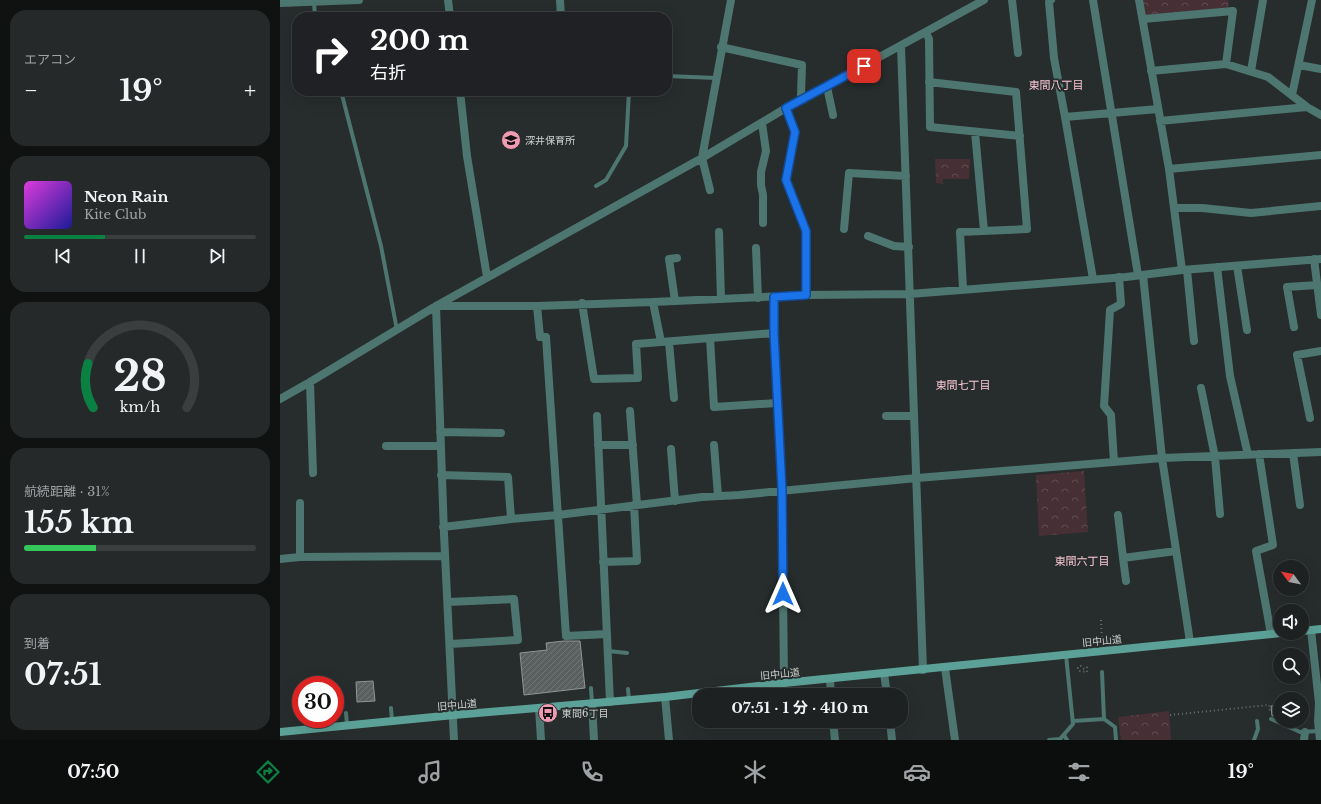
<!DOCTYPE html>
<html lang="ja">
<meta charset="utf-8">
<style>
:root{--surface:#1d2121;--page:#25292a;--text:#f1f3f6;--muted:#a0a3a5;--line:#3b3e3f;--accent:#0b8043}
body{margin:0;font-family:"Libre Baskerville","Noto Sans JP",serif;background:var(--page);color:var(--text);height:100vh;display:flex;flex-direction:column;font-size:15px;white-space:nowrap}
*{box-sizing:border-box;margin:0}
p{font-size:13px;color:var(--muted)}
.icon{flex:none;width:22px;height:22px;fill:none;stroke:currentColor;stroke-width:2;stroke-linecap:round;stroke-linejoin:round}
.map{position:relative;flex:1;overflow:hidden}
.details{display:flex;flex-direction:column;gap:10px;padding:10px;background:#101212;width:280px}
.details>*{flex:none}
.banner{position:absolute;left:12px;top:12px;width:380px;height:84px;border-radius:16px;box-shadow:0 4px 16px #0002,0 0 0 1px var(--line);background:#202124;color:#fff;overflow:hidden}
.needle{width:26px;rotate:302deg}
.controls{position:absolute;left:993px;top:560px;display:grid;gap:8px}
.controls a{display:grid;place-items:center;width:36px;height:36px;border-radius:50%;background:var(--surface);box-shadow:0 4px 16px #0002,0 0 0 1px var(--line);font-size:20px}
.speed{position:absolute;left:12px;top:676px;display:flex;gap:8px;font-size:20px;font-weight:700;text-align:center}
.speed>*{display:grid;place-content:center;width:52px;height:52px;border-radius:50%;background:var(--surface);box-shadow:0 4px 16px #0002,0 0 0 1px var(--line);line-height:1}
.speed .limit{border:6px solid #d22;background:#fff;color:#111}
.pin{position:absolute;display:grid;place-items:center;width:34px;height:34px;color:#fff;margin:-17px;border-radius:8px;box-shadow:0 2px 6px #0006}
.me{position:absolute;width:44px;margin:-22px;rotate:0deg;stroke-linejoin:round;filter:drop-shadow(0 0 3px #0008)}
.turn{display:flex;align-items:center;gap:14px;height:84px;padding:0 12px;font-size:18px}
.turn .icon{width:52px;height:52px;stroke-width:2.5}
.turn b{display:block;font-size:28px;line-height:34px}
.big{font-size:30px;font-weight:700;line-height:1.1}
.details .card{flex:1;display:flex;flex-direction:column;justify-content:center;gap:6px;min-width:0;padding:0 14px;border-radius:16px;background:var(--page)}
.details .dial{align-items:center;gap:0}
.dial svg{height:104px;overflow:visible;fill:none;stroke:var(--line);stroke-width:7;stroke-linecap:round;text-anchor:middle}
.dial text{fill:var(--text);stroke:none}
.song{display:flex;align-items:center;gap:12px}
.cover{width:48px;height:48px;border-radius:6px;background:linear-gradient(135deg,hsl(300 70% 55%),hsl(240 70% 35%))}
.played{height:4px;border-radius:2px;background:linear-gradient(90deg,var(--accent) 35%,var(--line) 35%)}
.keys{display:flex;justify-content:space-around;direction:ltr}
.heat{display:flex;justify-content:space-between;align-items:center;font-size:22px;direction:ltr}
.charge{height:6px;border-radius:3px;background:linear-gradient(90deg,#34c759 31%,var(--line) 0)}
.trip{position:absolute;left:412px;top:688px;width:216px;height:40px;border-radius:16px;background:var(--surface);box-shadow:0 4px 16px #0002,0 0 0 1px var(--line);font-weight:700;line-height:40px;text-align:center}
.tabs{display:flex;height:64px;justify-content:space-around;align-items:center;background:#0c0d0d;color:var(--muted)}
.tabs .icon{width:28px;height:28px}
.tabs .active{color:var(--accent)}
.tabs b{font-size:18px;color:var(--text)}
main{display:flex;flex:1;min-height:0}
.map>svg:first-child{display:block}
</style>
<main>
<section class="details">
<div class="card"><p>エアコン</p>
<div class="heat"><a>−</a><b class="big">19°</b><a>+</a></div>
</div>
<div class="card">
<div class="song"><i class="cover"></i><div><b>Neon Rain</b><p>Kite Club</p></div></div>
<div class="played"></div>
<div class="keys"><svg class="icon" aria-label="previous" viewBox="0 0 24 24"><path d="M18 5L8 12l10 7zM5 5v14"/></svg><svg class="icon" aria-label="pause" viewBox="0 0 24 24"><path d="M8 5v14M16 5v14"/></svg><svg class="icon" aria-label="next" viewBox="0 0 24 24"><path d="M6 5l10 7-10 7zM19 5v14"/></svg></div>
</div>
<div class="card dial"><svg viewBox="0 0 100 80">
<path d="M14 69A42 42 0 1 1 86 69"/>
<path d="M14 69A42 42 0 0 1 10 35" stroke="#0b8043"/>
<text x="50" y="56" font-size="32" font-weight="700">28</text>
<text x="50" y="72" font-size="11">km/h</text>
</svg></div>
<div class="card"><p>航続距離 · 31%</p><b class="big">155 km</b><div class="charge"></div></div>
<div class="card"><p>到着</p><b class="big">07:51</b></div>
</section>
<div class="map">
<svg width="1041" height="740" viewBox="0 0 1041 740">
<defs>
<pattern id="park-crowns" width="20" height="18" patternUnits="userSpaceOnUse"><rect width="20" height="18" fill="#463036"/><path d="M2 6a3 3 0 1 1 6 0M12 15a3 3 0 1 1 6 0" fill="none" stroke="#604d52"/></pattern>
<pattern id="building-hatch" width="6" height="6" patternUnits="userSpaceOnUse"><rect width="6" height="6" fill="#5a605f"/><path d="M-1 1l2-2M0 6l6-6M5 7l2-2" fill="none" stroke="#707675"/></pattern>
</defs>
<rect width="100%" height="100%" fill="#272c2c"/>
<path fill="url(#park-crowns)" d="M861 0H946L949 1 948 8 864 15Z
M655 159H690L689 179H663V184L656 183Z
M804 471 808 532 759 536 756 475Z
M889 711 891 740H841L838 717Z"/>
<path fill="url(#building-hatch)" stroke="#909695" d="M284 641H300L305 688 244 695 240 653 267 650 266 643Z
M93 681 95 701 77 702 76 682Z
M1000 705V715L992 716 991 706Z"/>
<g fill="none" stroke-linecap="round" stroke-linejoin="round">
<path stroke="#6b706f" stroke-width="2" stroke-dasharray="1 3" stroke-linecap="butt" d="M821 620 822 642
M804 669 801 666H799L798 668 799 671 807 672V665
M890 715 989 705 990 712"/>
<path stroke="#4d7670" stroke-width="4" d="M34 2 35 17
M387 76 436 78
M61 91 101 246 117 330
M316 186 326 180 346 146 349 91
M328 651 347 653
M822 672 824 719
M311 688 312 703
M348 689 349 700
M111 708 112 721
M66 713 67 725
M991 719 1020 732 1039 731
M793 721 824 719 835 727 836 740
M784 735 787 740
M769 740 780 739 793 724 786 655
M974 740 978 729 977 721"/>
<path stroke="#4d7670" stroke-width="8" d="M168 0 170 17
M280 0 281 17
M732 0 738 53
M771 0 769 2 774 58 785 117 813 279
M813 0 858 275
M859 0 889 169 902 270
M0 3 79 0
M863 19 953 11 946 64
M646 33 649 39 650 127 740 136
M621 46 643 670
M441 47 522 65 521 95 523 100
M1019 65 1041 69
M871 71 946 64 988 77 1027 107 1041 115
M971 71 983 0
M649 82 736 92 747 229 680 232 683 289
M547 87 553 115
M180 91 187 156 207 277
M1012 95 1032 0
M506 108 515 132 506 180 526 231V295
M785 117 878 109
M880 121 1027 107
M482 123 486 151 481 172V185L483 195V223
M695 132 704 231
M889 169 1041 155
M430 190 422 158 451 0
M894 208H922L971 213 1041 206
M564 229 569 173 626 176
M439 232 441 299
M588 236 614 246 629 247
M476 248 478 298
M1034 259 1041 315
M957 266 967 330
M937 267 950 376 968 455
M907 270 914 341
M863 275 882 458 910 642
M494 297V333L502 490 504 683
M395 301 389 259 397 258
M373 302 381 342
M302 303 314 379 358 378 356 344 494 333
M156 306H257L373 302 526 295 630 294 846 277 902 270 1041 259
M156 306 164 534 174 740
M257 306 260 337H266L286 636 327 634
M1014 327 1007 287 1037 285
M430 338 434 407 497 403
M389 342 394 398
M30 382 33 473
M921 388 935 457 940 514
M0 399 30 382 156 306 422 158 506 108 704 0
M350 411 357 505
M317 416 330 702
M606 416H634
M1030 418 1017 355 1041 351
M160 432 221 433
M318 445H353
M434 445 438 496
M106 446H160
M391 449 395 501
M1013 453 1020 505
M979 454 993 545 976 551 991 634
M834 462 831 415 824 406 830 310 841 304 839 277
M161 475 228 477 231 519
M20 503V557
M838 515 843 558 896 551
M163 527 231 519 278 515 422 497 459 495 637 478 882 458 1041 452
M843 558 846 581
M0 559 20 557 165 556
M323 562 357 561 354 505
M168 602 234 599 238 640 170 644
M1031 630 1039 703 1038 721 1040 740
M665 668 675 740
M604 673 607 695
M550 679 551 695
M385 697 389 740
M312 703 314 740
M259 708 261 740
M553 721 555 740
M610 721 612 740
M1024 740 1025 732"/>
<path stroke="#5ca197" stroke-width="8" d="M1022 631 1041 629
M0 732 174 715 385 697 504 683 1001 633"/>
</g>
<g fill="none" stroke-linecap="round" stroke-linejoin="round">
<g stroke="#114b97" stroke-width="10">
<path id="route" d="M503 594 502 490 494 333V297L526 295V231L506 180 515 132 506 108 584 66"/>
</g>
<use href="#route" stroke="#1a73e8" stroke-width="7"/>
</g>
<defs>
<g id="school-disc" transform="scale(1)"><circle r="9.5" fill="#f19ab3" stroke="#272c2c"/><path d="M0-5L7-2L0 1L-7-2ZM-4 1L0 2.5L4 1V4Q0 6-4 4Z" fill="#111"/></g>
<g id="bus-disc" transform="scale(1)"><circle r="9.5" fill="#f19ab3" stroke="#272c2c"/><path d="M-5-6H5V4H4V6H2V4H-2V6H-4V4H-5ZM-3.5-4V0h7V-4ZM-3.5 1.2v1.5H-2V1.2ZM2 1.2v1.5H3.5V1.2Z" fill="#111"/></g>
</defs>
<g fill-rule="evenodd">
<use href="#school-disc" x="231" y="140"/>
<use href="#bus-disc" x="268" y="713"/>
</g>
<g text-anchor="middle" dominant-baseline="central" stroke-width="4" stroke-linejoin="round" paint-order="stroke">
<g font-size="10" fill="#ced2d1" stroke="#272c2c" text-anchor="start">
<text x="245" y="140">深井保育所</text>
<text x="282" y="713">東間6丁目</text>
</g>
<g font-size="10" fill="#ced2d1" stroke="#272c2c">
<text transform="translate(822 641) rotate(-6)">旧中山道</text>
<text transform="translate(500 674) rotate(-6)">旧中山道</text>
<text transform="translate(177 705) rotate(-5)">旧中山道</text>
</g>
<g font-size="11" fill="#f8c6d3" stroke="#272c2c">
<text x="776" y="85">東間八丁目</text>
<text x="683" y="385">東間七丁目</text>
<text x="802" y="561">東間六丁目</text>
</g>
</g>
</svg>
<div class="controls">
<a><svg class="needle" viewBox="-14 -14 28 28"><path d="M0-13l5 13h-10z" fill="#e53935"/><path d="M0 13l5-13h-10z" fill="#a0a3a5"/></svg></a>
<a><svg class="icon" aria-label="sound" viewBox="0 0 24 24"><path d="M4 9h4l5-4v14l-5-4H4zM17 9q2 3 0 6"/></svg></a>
<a><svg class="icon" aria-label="search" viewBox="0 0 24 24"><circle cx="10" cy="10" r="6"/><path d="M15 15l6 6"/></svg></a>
<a><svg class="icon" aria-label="layers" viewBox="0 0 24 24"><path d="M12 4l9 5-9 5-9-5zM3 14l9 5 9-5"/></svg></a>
</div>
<div class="speed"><div class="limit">30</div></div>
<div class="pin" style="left:584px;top:66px;background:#d93025"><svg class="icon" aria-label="arrive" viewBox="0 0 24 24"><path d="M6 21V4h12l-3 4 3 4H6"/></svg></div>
<svg class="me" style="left:503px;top:594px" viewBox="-20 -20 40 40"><path d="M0-17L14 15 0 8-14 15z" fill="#1a73e8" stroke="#fff" stroke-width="4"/></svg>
<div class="trip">07:51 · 1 分 · 410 m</div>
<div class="banner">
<div class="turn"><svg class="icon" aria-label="right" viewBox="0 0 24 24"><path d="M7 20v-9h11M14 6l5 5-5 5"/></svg><div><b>200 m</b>右折</div></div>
</div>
</div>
</main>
<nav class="tabs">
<b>07:50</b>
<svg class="icon active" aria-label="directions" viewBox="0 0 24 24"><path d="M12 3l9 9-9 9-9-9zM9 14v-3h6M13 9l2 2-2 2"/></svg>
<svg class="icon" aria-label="music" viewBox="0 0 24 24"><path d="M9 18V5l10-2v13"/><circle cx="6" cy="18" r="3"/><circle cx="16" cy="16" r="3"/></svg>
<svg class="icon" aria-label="phone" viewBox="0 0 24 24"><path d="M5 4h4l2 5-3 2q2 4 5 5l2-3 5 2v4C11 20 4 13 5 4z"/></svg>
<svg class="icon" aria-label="climate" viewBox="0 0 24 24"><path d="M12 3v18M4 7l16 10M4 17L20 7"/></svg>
<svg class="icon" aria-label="car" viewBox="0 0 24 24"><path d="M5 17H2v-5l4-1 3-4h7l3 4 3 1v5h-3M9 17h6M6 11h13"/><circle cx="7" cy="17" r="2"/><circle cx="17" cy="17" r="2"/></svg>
<svg class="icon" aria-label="filters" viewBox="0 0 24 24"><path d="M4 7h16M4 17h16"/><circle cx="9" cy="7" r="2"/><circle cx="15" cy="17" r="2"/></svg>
<b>19°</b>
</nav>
